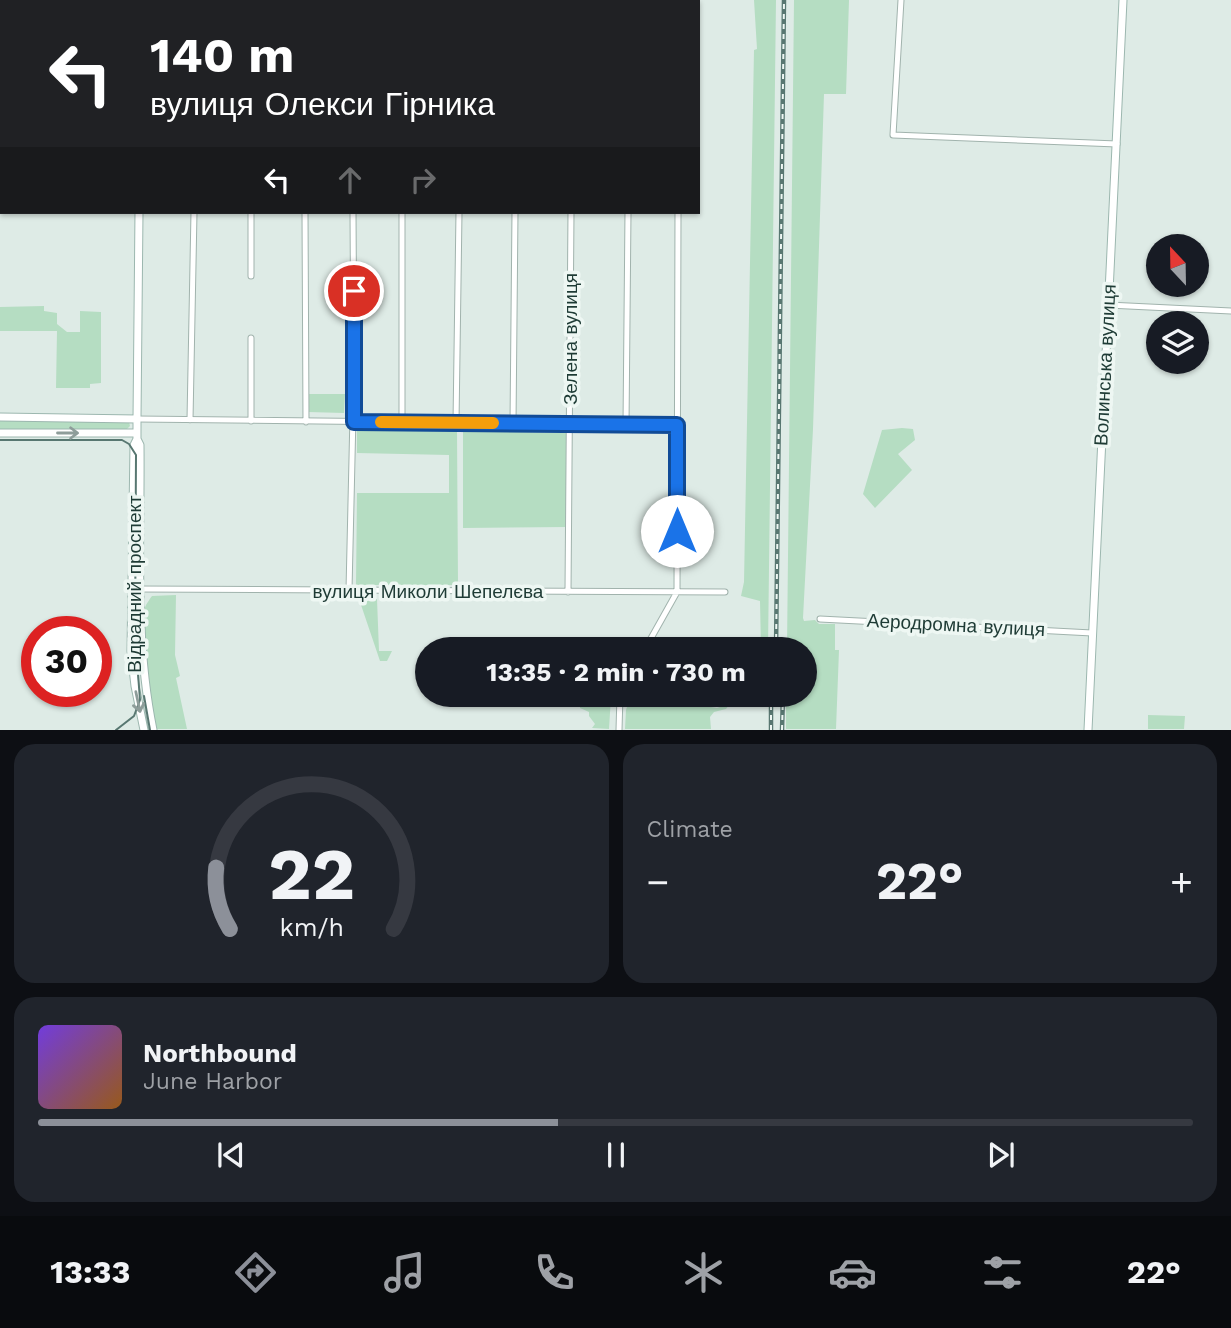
<!DOCTYPE html>
<meta charset="utf-8">
<style>
:root{--surface:#171b24;--page:#20242c;--text:#f1f3f6;--muted:#9ea1a6;--line:#363941;--accent:#8c9099}
body{margin:0;font-family:"Work Sans",sans-serif;background:var(--page);color:var(--text);height:100vh;display:flex;flex-direction:column;font-size:26px;white-space:nowrap}
*{box-sizing:border-box;margin:0}
p{font-size:23px;color:var(--muted)}
.icon{flex:none;width:38px;height:38px;fill:none;stroke:currentColor;stroke-width:2;stroke-linecap:round;stroke-linejoin:round}
.map{position:relative;height:730px;overflow:hidden}
.drawer{display:flex;flex-direction:column;gap:14px;padding:14px;background:#0d0f14;flex:1}
.drawer>*{flex:none}
.top-card{position:absolute;left:0px;top:0px;width:700px;height:214px;box-shadow:0 2px 5px #0004;background:#202124;color:#fff;overflow:hidden}
.needle{width:46px;rotate:338deg}
.fabs{position:absolute;left:1146px;top:234px;display:grid;gap:14px}
.fabs a{display:grid;place-items:center;width:63px;height:63px;border-radius:50%;background:var(--surface);box-shadow:0 2px 5px #0004;font-size:35px}
.speed{position:absolute;left:21px;top:616px;display:flex;gap:14px;font-size:35px;font-weight:700;text-align:center}
.speed>*{display:grid;place-content:center;width:91px;height:91px;border-radius:50%;background:var(--surface);box-shadow:0 2px 5px #0004;line-height:1}
.speed .limit{border:10px solid #d22;background:#fff;color:#111}
.pin{position:absolute;display:grid;place-items:center;width:60px;height:60px;color:#fff;margin:-30px;border:4px solid #fff;border-radius:50%;box-shadow:0 2px 7px #0007}
.me{position:absolute;width:77px;margin:-38px;rotate:0deg;stroke-linejoin:round;filter:drop-shadow(0 0 5px #0008)}
.turn{display:flex;align-items:center;gap:24px;height:147px;padding:0 35px;font-size:32px}
.turn .icon{width:91px;height:91px;stroke-width:2.5}
.turn b{display:block;font-size:49px;line-height:60px}
.lanes{display:flex;align-items:center;height:66px;padding:0 35px;background:#0003;justify-content:center;gap:35px;direction:ltr}
.lanes .off{opacity:.35}
.big{font-size:52px;font-weight:700;line-height:1.1}
.drawer .widget{flex:1;display:flex;flex-direction:column;justify-content:center;gap:10px;min-width:0;padding:0 24px;border-radius:21px;background:var(--page)}
.drawer .dial{align-items:center;gap:0}
.dial svg{height:182px;overflow:visible;fill:none;stroke:var(--line);stroke-width:7;stroke-linecap:round;text-anchor:middle}
.dial text{fill:var(--text);stroke:none}
.song{display:flex;align-items:center;gap:21px}
.cover{width:84px;height:84px;border-radius:10px;background:linear-gradient(135deg,hsl(260 70% 55%),hsl(30 70% 35%))}
.played{height:7px;border-radius:4px;background:linear-gradient(90deg,var(--accent) 45%,var(--line) 45%)}
.keys{display:flex;justify-content:space-around;direction:ltr}
.heat{display:flex;justify-content:space-between;align-items:center;font-size:38px;direction:ltr}
.drawer .tiles{flex:1;display:grid;gap:14px;grid-template-columns:1fr 1fr}
.widget:last-child{grid-column:span 2}
.trip{position:absolute;left:415px;top:637px;width:402px;height:70px;border-radius:35px;background:var(--surface);box-shadow:0 2px 5px #0004;font-weight:700;line-height:70px;text-align:center}
.tab-bar{display:flex;height:112px;justify-content:space-around;align-items:center;background:#090b0e;color:var(--muted)}
.tab-bar .icon{width:49px;height:49px}
.tab-bar .selected{color:var(--accent)}
.tab-bar b{font-size:32px;color:var(--text)}
.map>svg:first-child{display:block}
</style>
<div class="map">
<svg width="1231" height="730" viewBox="0 0 1231 730">
<rect width="100%" height="100%" fill="#deebe6"/>
<path fill="#b5ddc2" d="M754 0H776L768 649H761L760 601 741 596 744 582 754 50 757 49Z
M794 0H849L846 94H824L813 429 803 618 804 621 815 620 819 624H835V650H839L836 729H786V695H805V649H787Z
M44 306V311L57 313V324L67 332H80V311L101 312V383L90 384V388H56L57 331H0V307Z
M308 394H345L344 413 308 412Z
M0 419 129 422 130 426 126 430H0Z
M902 428 913 429 915 440 898 454 912 470 875 508 863 494 882 430Z
M357 431H457L458 585H356L357 493H449V455L357 453Z
M463 431 568 433 567 527 463 528Z
M176 595 175 655 180 676 176 678 187 729H157C151 702 137 636 144 610 145 606 149 600 152 596Z
M359 599H377L379 651H392L387 661H380Z
M583 695H609L611 697 609 729 592 728 595 724 589 716V712L580 708V701L585 697Z
M631 695H650L656 698 717 708 723 706V698H730L732 701 726 709 714 712 710 717 711 729H625L626 710Z
M1148 715 1185 716 1184 729H1148Z"/>
<g fill="none" stroke-linecap="round" stroke-linejoin="round">
<g stroke="#a1b3ad" stroke-width="7">
<path id="street" d="M308 0V2
M517 0V2
M901 0 893 135 1117 144
M197 2V0
M256 2V0
M357 2V0
M405 2V0
M462 2V0
M575 2V0
M632 2V0
M682 2V0
M0 146H2
M305 212 306 422
M251 276V212
M1108 305 1231 311
M137 419 677 425
M190 420 194 212
M251 421V338
M402 422V212
M456 423 459 212
M513 424 515 212
M626 425 628 212
M137 589 725 592
M349 590 354 371 353 212
M568 592 571 212
M820 619 1092 633
M645 649 677 592 678 212
M619 730 620 695"/>
</g>
<g stroke="#9cb7af" stroke-width="9">
<path id="secondary" d="M141 2V0
M139 212 137 419V439L140 445C141 540 134 636 153 730
M0 417 137 419
M0 433H137
M137 439 134 445 131 651 135 686 144 730
M1088 730 1123 0"/>
</g>
<use href="#street" stroke="#fff" stroke-width="5"/>
<use href="#secondary" stroke="#fff" stroke-width="7"/>
<path stroke="#587771" stroke-width="2" d="M0 440H122L129 444 136 455 135 635 140 700 134 716 116 730
M144 696 150 730"/>
<g stroke="#587771" stroke-width="4.5">
<path id="rail" d="M776 649 784 0
M771 730V695
M782 730 783 695"/>
</g>
<use href="#rail" stroke="#eef7f3" stroke-width="2" stroke-dasharray="5" stroke-linecap="butt"/>
</g>
<defs><path id="oneway-shaft" d="M-6 0H5M1.5-3L5.5 0L1.5 3" fill="none" stroke-width="1.6" stroke-linecap="round" stroke-linejoin="round" transform="scale(1.75)"/></defs>
<g stroke="#8e9d9a">
<use href="#oneway-shaft" transform="translate(68 433)"/>
<use href="#oneway-shaft" transform="translate(138 702) rotate(78)"/>
</g>
<g fill="none" stroke-linecap="round" stroke-linejoin="round">
<g stroke="#114b97" stroke-width="18">
<path id="route" d="M354 291V422L677 425V531"/>
</g>
<use href="#route" stroke="#1a73e8" stroke-width="12"/>
<path stroke="#f59e0b" stroke-width="12" d="M381 422 493 423"/>
</g>
<g text-anchor="middle" dominant-baseline="central" stroke-width="7" stroke-linejoin="round" paint-order="stroke">
<g font-size="19" fill="#1e3b35" stroke="#eef7f3">
<text transform="translate(570 339) rotate(-90)">Зелена вулиця</text>
<text transform="translate(1105 365) rotate(-87)">Волинська вулиця</text>
<text transform="translate(134 584) rotate(-90)">Відрадний проспект</text>
<text x="428" y="591">вулиця Миколи Шепелєва</text>
<text transform="translate(956 625) rotate(3)">Аеродромна вулиця</text>
</g>
</g>
</svg>
<div class="fabs">
<a><svg class="needle" viewBox="-14 -14 28 28"><path d="M0-13l5 13h-10z" fill="#e53935"/><path d="M0 13l5-13h-10z" fill="#9ea1a6"/></svg></a>
<a><svg class="icon" aria-label="layers" viewBox="0 0 24 24"><path d="M12 4l9 5-9 5-9-5zM3 14l9 5 9-5"/></svg></a>
</div>
<div class="speed"><div class="limit">30</div></div>
<div class="pin" style="left:354px;top:291px;background:#d93025"><svg class="icon" aria-label="arrive" viewBox="0 0 24 24"><path d="M6 21V4h12l-3 4 3 4H6"/></svg></div>
<svg class="me" style="left:677px;top:531px" viewBox="-20 -20 40 40"><circle r="19" fill="#fff"/><path d="M0-13L10 11 0 6-10 11z" fill="#1a73e8"/></svg>
<div class="trip">13:35 · 2 min · 730 m</div>
<div class="top-card">
<div class="turn"><svg class="icon" aria-label="left" viewBox="0 0 24 24"><path d="M17 20v-9H6M10 6l-5 5 5 5"/></svg><div><b>140 m</b>вулиця Олекси Гірника</div></div>
<div class="lanes"><svg class="icon" aria-label="left" viewBox="0 0 24 24"><path d="M17 20v-9H6M10 6l-5 5 5 5"/></svg><svg class="icon off" aria-label="ahead" viewBox="0 0 24 24"><path d="M12 20V5M6 11l6-6 6 6"/></svg><svg class="icon off" aria-label="right" viewBox="0 0 24 24"><path d="M7 20v-9h11M14 6l5 5-5 5"/></svg></div>
</div>
</div>
<section class="drawer">
<div class="tiles">
<div class="widget dial"><svg viewBox="0 0 100 80">
<path d="M14 69A42 42 0 1 1 86 69"/>
<path d="M14 69A42 42 0 0 1 8 42" stroke="#8c9099"/>
<text x="50" y="56" font-size="32" font-weight="700">22</text>
<text x="50" y="72" font-size="11">km/h</text>
</svg></div>
<div class="widget"><p>Climate</p>
<div class="heat"><a>−</a><b class="big">22°</b><a>+</a></div>
</div>
<div class="widget">
<div class="song"><i class="cover"></i><div><b>Northbound</b><p>June Harbor</p></div></div>
<div class="played"></div>
<div class="keys"><svg class="icon" aria-label="previous" viewBox="0 0 24 24"><path d="M18 5L8 12l10 7zM5 5v14"/></svg><svg class="icon" aria-label="pause" viewBox="0 0 24 24"><path d="M8 5v14M16 5v14"/></svg><svg class="icon" aria-label="next" viewBox="0 0 24 24"><path d="M6 5l10 7-10 7zM19 5v14"/></svg></div>
</div>
</div>
</section>
<nav class="tab-bar">
<b>13:33</b>
<svg class="icon selected" aria-label="directions" viewBox="0 0 24 24"><path d="M12 3l9 9-9 9-9-9zM9 14v-3h6M13 9l2 2-2 2"/></svg>
<svg class="icon" aria-label="music" viewBox="0 0 24 24"><path d="M9 18V5l10-2v13"/><circle cx="6" cy="18" r="3"/><circle cx="16" cy="16" r="3"/></svg>
<svg class="icon" aria-label="phone" viewBox="0 0 24 24"><path d="M5 4h4l2 5-3 2q2 4 5 5l2-3 5 2v4C11 20 4 13 5 4z"/></svg>
<svg class="icon" aria-label="climate" viewBox="0 0 24 24"><path d="M12 3v18M4 7l16 10M4 17L20 7"/></svg>
<svg class="icon" aria-label="car" viewBox="0 0 24 24"><path d="M5 17H2v-5l4-1 3-4h7l3 4 3 1v5h-3M9 17h6M6 11h13"/><circle cx="7" cy="17" r="2"/><circle cx="17" cy="17" r="2"/></svg>
<svg class="icon" aria-label="filters" viewBox="0 0 24 24"><path d="M4 7h16M4 17h16"/><circle cx="9" cy="7" r="2"/><circle cx="15" cy="17" r="2"/></svg>
<b>22°</b>
</nav>
